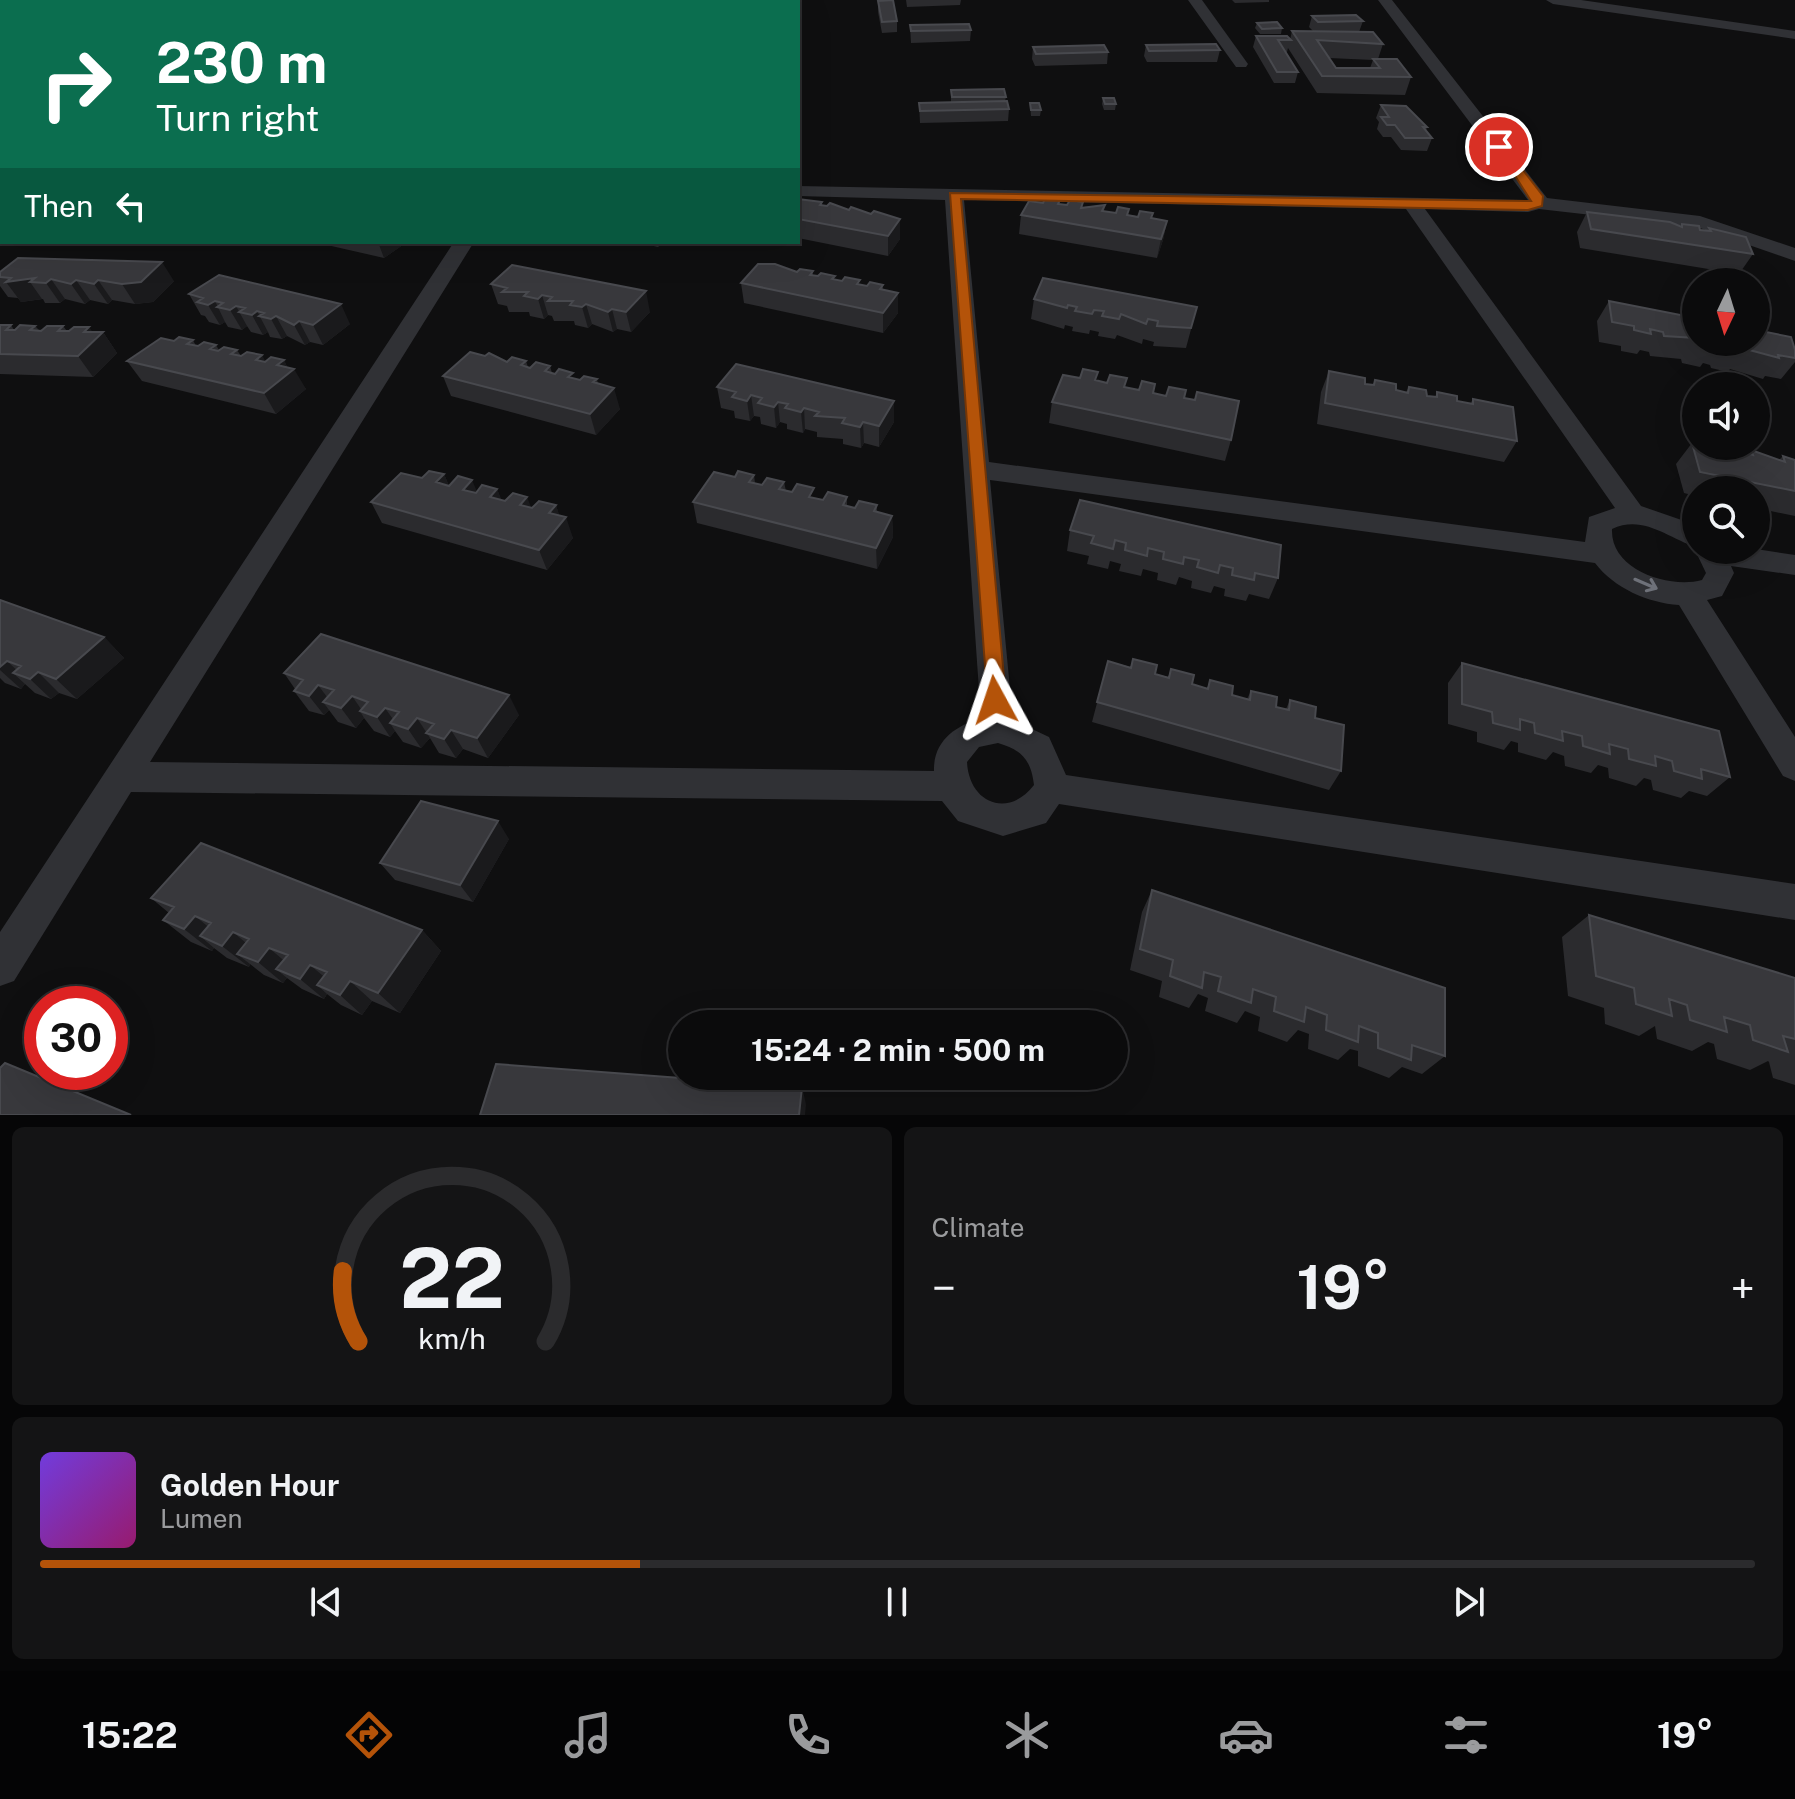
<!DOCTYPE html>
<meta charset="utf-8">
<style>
:root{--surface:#0b0b0c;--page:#141415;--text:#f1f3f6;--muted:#9a9b9d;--line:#2b2b2d;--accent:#b45309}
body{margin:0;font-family:"Public Sans",sans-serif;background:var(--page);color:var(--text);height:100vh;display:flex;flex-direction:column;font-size:30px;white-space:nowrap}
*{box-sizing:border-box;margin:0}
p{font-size:26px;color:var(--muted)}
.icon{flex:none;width:44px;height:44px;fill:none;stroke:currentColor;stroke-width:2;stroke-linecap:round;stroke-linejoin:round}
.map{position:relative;height:1115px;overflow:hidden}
.sheet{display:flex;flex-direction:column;gap:12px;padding:12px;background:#060607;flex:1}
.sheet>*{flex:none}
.guide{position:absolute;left:0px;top:0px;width:800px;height:244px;box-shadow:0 8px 32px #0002,0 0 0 2px var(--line);background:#0b6e4f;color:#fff;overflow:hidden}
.needle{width:52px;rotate:184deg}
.fabs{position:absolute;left:1682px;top:268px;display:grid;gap:16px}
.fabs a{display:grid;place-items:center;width:88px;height:88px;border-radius:50%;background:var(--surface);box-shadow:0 8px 32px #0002,0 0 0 2px var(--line);font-size:40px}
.speed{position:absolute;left:24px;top:986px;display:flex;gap:16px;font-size:40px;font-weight:700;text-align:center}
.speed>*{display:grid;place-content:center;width:104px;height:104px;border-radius:50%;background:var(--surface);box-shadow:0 8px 32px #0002,0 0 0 2px var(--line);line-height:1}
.speed .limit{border:12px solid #d22;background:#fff;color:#111}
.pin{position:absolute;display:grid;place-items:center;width:68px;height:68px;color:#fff;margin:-34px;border:4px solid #fff;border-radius:50%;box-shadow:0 2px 8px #0007}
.me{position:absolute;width:88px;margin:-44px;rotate:355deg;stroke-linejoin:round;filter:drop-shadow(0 0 6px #0008)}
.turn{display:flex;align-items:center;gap:28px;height:168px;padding:0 24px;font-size:36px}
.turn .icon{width:104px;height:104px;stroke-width:2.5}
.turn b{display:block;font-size:56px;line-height:68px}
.then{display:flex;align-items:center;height:76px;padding:0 24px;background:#0003;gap:16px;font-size:30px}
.big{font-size:60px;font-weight:700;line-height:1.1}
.sheet .card{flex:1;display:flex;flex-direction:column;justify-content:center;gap:12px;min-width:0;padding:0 28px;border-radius:12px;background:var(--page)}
.sheet .dial{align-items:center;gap:0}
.dial svg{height:208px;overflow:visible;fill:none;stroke:var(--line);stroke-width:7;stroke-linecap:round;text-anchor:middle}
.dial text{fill:var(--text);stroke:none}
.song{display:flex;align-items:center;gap:24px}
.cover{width:96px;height:96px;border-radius:12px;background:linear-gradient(135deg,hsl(260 70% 55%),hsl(320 70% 35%))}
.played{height:8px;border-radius:4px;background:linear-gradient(90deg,var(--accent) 35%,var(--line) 35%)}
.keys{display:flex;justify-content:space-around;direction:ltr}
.heat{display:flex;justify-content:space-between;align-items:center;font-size:44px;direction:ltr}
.sheet .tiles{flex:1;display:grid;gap:12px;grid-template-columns:1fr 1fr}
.card:last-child{grid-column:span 2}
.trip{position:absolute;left:668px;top:1010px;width:460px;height:80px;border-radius:40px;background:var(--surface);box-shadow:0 8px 32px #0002,0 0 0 2px var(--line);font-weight:700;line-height:80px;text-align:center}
.tabs{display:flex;height:128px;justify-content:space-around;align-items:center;background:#040405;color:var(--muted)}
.tabs .icon{width:56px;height:56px}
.tabs .active{color:var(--accent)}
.tabs b{font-size:36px;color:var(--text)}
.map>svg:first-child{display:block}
</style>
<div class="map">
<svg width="1795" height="1115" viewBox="0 0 1795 1115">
<rect width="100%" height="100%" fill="#0f0f10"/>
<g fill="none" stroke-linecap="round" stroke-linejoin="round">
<path fill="#303135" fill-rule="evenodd" d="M307 0H392L390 2Z
M710 0H724L709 2Z
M1188 0H1202L1248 64 1246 67H1236Z
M1378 0H1392L1547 198 1700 216 1795 248V261L1697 227 1539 209 1528 212 1425 209 1641 506 1696 525V547C1668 538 1643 514 1612 529 1610 570 1669 589 1702 580L1706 573 1695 550 1696 548 1756 549 1795 555V575L1731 566 1734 573 1722 596 1707 600 1795 737V781L1783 776 1679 605C1648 603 1614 588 1595 563L990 480 1013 720 1049 737 1066 775 1795 884V920L1059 804 1046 823 1003 836 958 821 942 801 131 792 14 981 0 986V932L454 242H474L150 762 934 771C933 742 955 725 981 719L945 200 798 196V186L1528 200ZM964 200 1406 209 1615 508 1589 517 1585 542 989 462ZM998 743C1022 750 1031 760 1034 785 1008 819 969 803 967 762L979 747Z
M1546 0H1581L1795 31V39L1553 4Z
M0 179H2V189H0Z"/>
</g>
<path fill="#2b2b2e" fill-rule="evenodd" d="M906 0H961L960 5 907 7Z
M1232 0H1269V2L1235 3Z
M878 1 897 21V32L882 33 878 12Z
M0 13H2V28L0 29Z
M1312 16 1363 21 1359 32 1383 44 1378 59 1411 77 1405 95 1317 93 1288 48 1287 52H1286L1298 72 1295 83H1274L1253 47 1256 36 1290 40 1292 31H1313L1309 27ZM1329 58 1373 60 1370 68H1336Z
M1257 23 1282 28 1281 34H1260L1255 28Z
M910 25 971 30 970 41 911 43Z
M1146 45 1220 50 1217 62H1147L1144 56Z
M1033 47 1108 52 1107 64 1035 66 1032 59Z
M951 90 1006 97 1005 101 1009 109 1008 121 920 123 919 103 951 102Z
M1103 98 1116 104 1115 110H1104L1102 104Z
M1030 103 1041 110 1040 116H1031Z
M1381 105 1427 127 1426 131 1432 138 1427 151 1401 150 1391 137H1383L1377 129 1379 122 1376 118Z
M798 199 822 202V205L900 239 888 256 798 238Z
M1060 204 1082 207 1105 205 1104 211 1167 221 1163 240 1157 258 1019 234 1021 215Z
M1587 212 1680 226 1682 224 1708 231 1709 228 1753 254 1739 274 1580 248 1577 232Z
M314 242H407L384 258Z
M636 242H663L658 247Z
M813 271V275L867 286 883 285V290L898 313 883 333 744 303 741 283 797 272Z
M0 272 174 281 153 302 135 304 112 300 108 304 90 300 85 304 65 299 60 303H45L43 299 21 302 18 298 8 297 0 286Z
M491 284 650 312 631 332 617 329 613 332 592 324 588 328 575 325 574 321H554L552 316 548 315 544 319 530 316 529 312H509L507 306 498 304Z
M189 294 350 324 323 345 310 342 305 345 287 336 282 339 270 337 268 332 263 335 251 332 247 326 242 330 228 327 225 322 220 325 209 322 205 316 201 315Z
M1034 299 1197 307 1186 348 1153 346 1154 342 1143 339 1142 344 1117 335 1115 339 1098 336 1099 332 1090 330 1089 334 1072 331 1073 327 1065 325 1064 329 1031 319Z
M1609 301 1756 342 1795 350V362L1781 379 1765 376 1763 379 1730 369 1728 372 1711 368 1710 365 1703 363 1700 367 1682 363 1681 359 1650 356 1649 352 1640 350 1637 354 1621 351V346L1599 342 1597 321Z
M0 325H11L14 330 35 326 39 330 63 326 67 331 103 332 117 353 93 377 0 374Z
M193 340 196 346 216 345 219 350H237L241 356 265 361 284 360 287 367 306 389 276 414 142 381 127 361 174 341Z
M526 361 528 367 550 366 552 373 580 380 597 379 598 384 620 409 596 435 451 396 443 376 507 362Z
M1329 371 1365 384 1373 385 1375 380 1396 390 1406 392 1409 387 1427 396 1435 397 1437 392 1457 401 1470 404 1473 399 1517 441 1504 462 1317 424 1321 392Z
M1096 381 1166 396 1184 398 1231 440 1225 461 1049 423 1052 402Z
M717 387 894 401V422L879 447 864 443 861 448 843 444V439L817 437V432L805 429 803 433 787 429V424L780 422 776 428 761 424 760 417 754 416 750 421 735 418 734 411 721 408Z
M1692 443 1710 447 1722 446 1748 454 1751 450 1779 460 1783 456 1795 460V516L1756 508V490H1696V496L1684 493 1676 464Z
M444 474 449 486 477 491 497 489 501 500 531 508 556 505 559 516 573 538 547 570 382 523 371 502 422 478Z
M754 475 755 483 762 485 784 482 786 491 823 500 847 497V506L855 508 877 505V512L892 516 893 537 877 569 697 523 693 502 735 477Z
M1070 530 1278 578 1269 599 1249 594 1246 601 1224 596 1225 589 1214 586 1211 593 1191 588 1192 581 1179 577 1176 585 1157 580 1158 573 1143 569 1141 576 1119 571 1121 564 1110 561 1108 569 1087 564 1089 556 1067 551Z
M0 600 104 637 124 658 77 699 59 693 51 699 35 693 25 684 21 689 5 683 0 678Z
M1108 661 1168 677 1171 669 1192 684 1207 688 1210 680 1232 695 1247 699 1251 691 1276 707 1286 709 1290 700 1315 718 1341 771 1329 790 1092 722Z
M1462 663 1730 777 1707 796 1689 791 1681 798 1653 790 1651 780 1644 778 1636 786 1609 778 1608 768 1598 765 1591 773 1565 766 1564 756 1553 752 1546 760 1518 752V743L1511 741 1504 750 1477 742V732L1448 724V683Z
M284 673 519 715 488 758 463 749 456 758 439 753 430 738 421 748 403 742 395 731 390 737 374 731 364 718 356 728 338 722 329 710 324 715 309 711 294 691 295 689Z
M509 839 473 902 395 880 380 863Z
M1152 890 1445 1056 1422 1074 1402 1067 1389 1078 1358 1066V1051L1350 1049 1338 1060 1308 1049 1309 1034 1298 1030 1287 1042 1258 1031 1260 1017 1245 1011 1237 1023 1205 1011 1208 998 1198 994 1189 1008 1159 997 1162 981 1130 970 1142 912Z
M151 898 422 930 441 951 400 1013 372 1001 362 1015 341 1005 327 994 324 999 302 989 287 978 283 983 264 975 250 964 249 967 227 958 214 948 212 951 191 942 163 920 169 913Z
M1589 915 1795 978V1085L1773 1078 1769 1062 1768 1061 1750 1070 1717 1059 1714 1044 1708 1042 1692 1051 1657 1039 1655 1026 1639 1036 1605 1024 1604 1008 1568 996 1562 937Z"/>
<path fill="#1a1a1c" d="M900 219V239L888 256V236Z
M1167 221 1163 240 1157 258 1161 239Z
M378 242H407L384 258Z
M162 262 174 281 153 302 135 304 122 284Z
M35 278 30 282 42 299 21 302 6 282Z
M51 279 65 299 60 303 46 283Z
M76 280 90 300 85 304 71 284Z
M98 280 112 300 108 304 94 284Z
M646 291 650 312 631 332 626 312Z
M898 293V313L883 333V313Z
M542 295 548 315 544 319 538 299Z
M215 301 225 322 220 325 208 305Z
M341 304 350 324 323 345 313 325Z
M586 304 592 324 588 328 582 307Z
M236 306 247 326 242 330 230 310Z
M612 309 617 329 613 332 608 312Z
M257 311 268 332 263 335 252 315Z
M276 316 287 336 282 339 271 319Z
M299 321 310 342 305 345 294 325Z
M89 327 97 338 103 332 117 353 93 377 78 356 84 332Z
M262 355 273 375 256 360Z
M284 360 290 372 294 369 306 389 276 414 264 393 277 365Z
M614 388 620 409 596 435 590 414Z
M751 395 754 416 750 421 747 401Z
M894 401V422L879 447V426Z
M778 402 780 422 776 428 774 407Z
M804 408 805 429 803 433 801 412Z
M863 422 864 443 861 448 860 427Z
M444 474 453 495 436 482Z
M472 480 481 501 463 490Z
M497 489 506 510 490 497Z
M527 497 535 517 520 505Z
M556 505 562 523 566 517 573 538 547 570 539 550 549 513Z
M892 516 893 537 877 569 876 548Z
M104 637 124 658 77 699 56 679Z
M7 661 25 678 13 673 25 684 21 689 0 670V667Z
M38 672 59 693 51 699 30 679Z
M318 685 333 705 323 702 329 710 324 715 309 696Z
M509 695 519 715 488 758 477 738Z
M352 696 363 712 360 711 364 718 356 728 341 708Z
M385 708 397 725 390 723 395 731 390 737 377 717Z
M417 718 430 738 421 748 408 729Z
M451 730 463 749 456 758 444 739Z
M498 821 509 839 473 902 460 885Z
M195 916 222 938 200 936 214 948 212 951 184 929Z
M422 930 441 951 400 1013 378 993Z
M233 932 259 954H237L250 964 249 967 222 946Z
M269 948 294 969H276L287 978 283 983 258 962Z
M310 965 334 985H317L327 994 324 999 300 979Z
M350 981 372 1001 362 1015 340 995Z
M802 1087 806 1104 805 1115H799Z"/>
<path fill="#38383c" stroke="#48494e" stroke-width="2" d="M417 0H430L443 2H412Z
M522 0H553L566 2H518Z
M630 0H687L684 2H627Z
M893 0 897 21 882 22 878 1Z
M1356 15 1363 21 1318 22 1312 16Z
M1277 22 1282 28 1262 29 1257 23Z
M969 24 971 30 911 31 910 25Z
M1292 31 1373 32 1383 44 1317 40 1336 68H1380L1373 59H1397L1411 77 1322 76Z
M1256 36H1287L1291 40H1278L1298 72H1277Z
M1216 44 1220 50 1149 51 1146 45Z
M1104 45 1108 52 1036 54 1033 47Z
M1004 89 1006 97H952L951 90Z
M1103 98H1114L1116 104H1105Z
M1007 101 1009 109 920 111 919 103Z
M1030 103H1039L1041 110H1031Z
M1381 105 1406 106 1427 127H1423L1432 138H1405L1395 125H1387L1381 117H1389Z
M1047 195 1061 198 1058 204 1067 205 1070 200 1083 202 1081 208 1105 205 1102 211 1116 213 1118 207 1129 209 1127 215 1138 217 1140 211 1153 213 1151 218 1167 221 1161 239 1021 215 1029 201 1043 203Z
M798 199 822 202 820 205 827 206 830 203 849 210 851 207 871 214 874 211 900 219 888 236 798 219Z
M1587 212 1670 222 1682 227V224L1699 226 1700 230 1711 231 1709 228 1746 237 1753 254 1591 229Z
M18 258 162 262 141 282 122 284 98 280 94 284 76 280 71 284 51 279 46 283 30 282 35 278 6 282 11 278 0 277V272Z
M758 264H775L797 272 800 269 813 271 810 275 818 276 821 273 835 276 832 279 842 281 845 277 860 280 857 284 867 286 870 282 883 285 880 289 898 293 883 313 741 283Z
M512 265 646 291 626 312 612 309 608 312 586 304 582 307 570 305 573 301H548L552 297 542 295 538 299 524 296 528 292H502L507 288 491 284Z
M219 275 341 304 313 325 299 321 294 325 276 316 271 319 259 316 264 313 257 311 252 315 239 312 245 308 236 306 230 310 217 307 223 303 215 301 208 305 197 302 203 298 189 294Z
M1043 278 1197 307 1191 328 1157 326 1158 321 1148 319 1146 324 1121 314 1119 319 1102 316 1104 311 1094 310 1092 314 1075 311 1077 307 1068 305 1067 308 1034 299Z
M1609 301 1696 318V340V338L1664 336 1663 332 1650 329 1651 334 1634 330V326L1612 322Z
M0 325H11L6 330H15L20 325 35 326 30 330 41 331 47 326H63L58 331H69L74 327H89L84 332H103L78 356 0 354Z
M1756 330 1791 337 1795 350V358L1778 355 1779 358 1742 348 1744 351 1726 348 1725 344 1714 342 1715 346 1696 342H1756Z
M179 337 193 340 187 344 198 346 204 342 216 345 210 349 218 351 224 347 237 350 231 354 241 356 247 352 262 355 256 360 265 362 271 357 284 360 277 365 294 369 264 393 127 361 161 338 174 341Z
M470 352 485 356 489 353 507 362 512 357 526 361 521 365 530 368 536 362 550 366 545 371 555 374 559 369 573 373 568 377 580 380 584 376 597 379 593 382 614 388 590 414 443 376Z
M736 364 894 401 879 426 863 422 860 427 842 423 845 418 815 416 819 412 804 408 801 412 785 408 788 404 778 402 774 407 758 403 762 398 751 395 747 401 732 397 736 392 717 387Z
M1083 369 1098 372 1095 380 1107 383 1110 375 1127 378 1124 387 1139 390 1142 381 1155 384 1153 393 1166 396 1169 387 1186 390 1184 398 1195 400 1197 392 1239 401 1231 440 1052 402 1063 375 1080 378Z
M1329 371 1365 378V384L1374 385 1375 380 1396 384V390L1408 393 1409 387 1426 390 1427 396 1437 397V392L1457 396V401L1473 404V399L1513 407 1517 441 1325 403Z
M1692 443 1696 444V446L1714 448V446H1722L1753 455 1751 450 1785 462 1783 456 1795 460V491L1700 472Z
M429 471 444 474 436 482 449 486 458 476 472 480 463 490 476 493 482 485 497 489 490 497 505 501 513 493 527 497 520 505 532 508 539 501 556 505 549 513 566 517 539 550 371 502 401 473 422 478Z
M738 471 754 475 749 482 762 485 767 478 784 482 779 489 792 492 797 484 814 488 809 497 823 500 828 492 847 497 843 505 855 508 859 501 877 505 874 511 892 516 876 548 693 502 714 472 735 477Z
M1080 500 1281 545 1278 578 1255 573 1254 580 1232 575 1233 568 1220 565 1218 573 1197 567 1199 560 1184 557 1183 564 1163 559 1164 552 1148 548 1147 556 1125 550 1126 543 1115 540 1113 549 1091 543 1094 536 1070 530Z
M0 600 104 637 56 679 38 672 30 679 13 673 21 666 7 661 0 667Z
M321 634 509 695 477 738 451 730 444 739 426 733 434 724 417 718 408 729 390 723 399 712 385 708 377 717 360 711 368 702 352 696 341 708 323 702 334 690 318 685 309 696 294 691 303 680 284 673Z
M1133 659 1157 665 1155 674 1169 678 1171 669 1194 675 1192 684 1208 689 1210 680 1233 686 1232 695 1250 700 1251 691 1277 697 1276 707 1289 710 1290 700 1316 707 1315 718 1344 725 1341 771 1097 702 1108 661 1131 668Z
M1462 663 1719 731 1730 777 1701 769 1702 779 1674 771 1672 761 1655 756 1656 766 1629 759 1628 749 1609 744 1610 754 1583 746 1582 736 1562 731 1563 741 1535 733 1534 723 1520 719V730L1493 723 1492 712 1462 704Z
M421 801 498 821 460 885 380 863Z
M201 843 422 930 378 993 350 981 340 995 317 985 327 972 310 965 300 979 276 969 288 955 269 948 258 962 237 954 249 939 233 932 222 946 200 936 211 923 195 916 184 929 163 920 174 907 151 898Z
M1152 890 1445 988V1056L1412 1045 1411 1060 1378 1048V1033L1359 1026 1358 1042 1326 1030 1327 1015 1306 1007 1304 1022 1274 1011 1276 997 1253 989 1251 1003 1218 991 1221 977 1204 972 1202 988 1170 976 1173 960 1140 949Z
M1589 915 1795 978V1039L1783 1036 1788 1052 1753 1040 1750 1025 1724 1017 1727 1032 1690 1020 1687 1005 1669 999 1672 1016 1636 1004 1634 988 1596 976Z
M5 1063 131 1115H0V1068Z
M496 1064 802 1087 799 1115H480Z"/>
<defs><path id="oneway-shaft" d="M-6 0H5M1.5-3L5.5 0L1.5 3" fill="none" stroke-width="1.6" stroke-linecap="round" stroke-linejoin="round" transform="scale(2)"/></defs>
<use stroke="#6e7179" href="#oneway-shaft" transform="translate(1646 584) rotate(23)"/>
<path fill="#b45309" stroke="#753606" stroke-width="2" d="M1495 144H1503L1543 196 1542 206 1528 210 961 199 1006 700 1002 706H988L950 193 1531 201Z"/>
</svg>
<div class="fabs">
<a><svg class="needle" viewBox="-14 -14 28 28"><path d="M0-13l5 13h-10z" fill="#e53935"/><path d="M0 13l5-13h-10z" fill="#9a9b9d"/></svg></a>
<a><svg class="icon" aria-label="sound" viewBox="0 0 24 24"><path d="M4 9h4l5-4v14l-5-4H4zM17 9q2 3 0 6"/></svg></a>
<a><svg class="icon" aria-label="search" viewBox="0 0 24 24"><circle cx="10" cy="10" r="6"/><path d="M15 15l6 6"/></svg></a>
</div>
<div class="speed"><div class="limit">30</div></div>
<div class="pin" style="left:1499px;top:147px;background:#d93025"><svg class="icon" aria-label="arrive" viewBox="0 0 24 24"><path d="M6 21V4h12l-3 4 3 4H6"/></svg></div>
<svg class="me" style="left:995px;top:700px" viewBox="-20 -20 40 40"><path d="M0-17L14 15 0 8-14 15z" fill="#b45309" stroke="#fff" stroke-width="4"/></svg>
<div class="trip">15:24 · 2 min · 500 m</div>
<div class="guide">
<div class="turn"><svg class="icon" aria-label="right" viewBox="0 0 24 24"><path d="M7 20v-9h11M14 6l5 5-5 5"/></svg><div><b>230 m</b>Turn right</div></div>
<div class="then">Then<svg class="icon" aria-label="left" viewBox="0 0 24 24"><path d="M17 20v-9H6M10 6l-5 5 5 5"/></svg></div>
</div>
</div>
<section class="sheet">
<div class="tiles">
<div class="card dial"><svg viewBox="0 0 100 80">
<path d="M14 69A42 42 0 1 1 86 69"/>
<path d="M14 69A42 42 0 0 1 8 42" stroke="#b45309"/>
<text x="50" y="56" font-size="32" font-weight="700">22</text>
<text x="50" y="72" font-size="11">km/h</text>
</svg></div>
<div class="card"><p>Climate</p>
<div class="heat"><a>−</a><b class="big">19°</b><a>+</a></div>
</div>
<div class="card">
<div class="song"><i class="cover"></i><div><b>Golden Hour</b><p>Lumen</p></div></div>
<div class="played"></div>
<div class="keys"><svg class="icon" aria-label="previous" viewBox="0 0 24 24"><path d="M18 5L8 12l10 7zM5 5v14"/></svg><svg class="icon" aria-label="pause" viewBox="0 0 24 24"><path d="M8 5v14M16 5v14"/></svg><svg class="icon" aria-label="next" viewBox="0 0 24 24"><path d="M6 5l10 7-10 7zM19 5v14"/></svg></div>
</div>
</div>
</section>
<nav class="tabs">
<b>15:22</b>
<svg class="icon active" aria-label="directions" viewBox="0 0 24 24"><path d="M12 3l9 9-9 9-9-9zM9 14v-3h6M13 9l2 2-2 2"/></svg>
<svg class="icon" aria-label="music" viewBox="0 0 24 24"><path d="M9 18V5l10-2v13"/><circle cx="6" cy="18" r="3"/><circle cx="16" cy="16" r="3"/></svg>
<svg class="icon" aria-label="phone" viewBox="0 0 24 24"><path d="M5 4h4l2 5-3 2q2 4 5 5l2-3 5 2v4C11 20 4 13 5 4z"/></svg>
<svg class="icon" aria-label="climate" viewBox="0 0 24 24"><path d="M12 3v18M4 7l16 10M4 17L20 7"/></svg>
<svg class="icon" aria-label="car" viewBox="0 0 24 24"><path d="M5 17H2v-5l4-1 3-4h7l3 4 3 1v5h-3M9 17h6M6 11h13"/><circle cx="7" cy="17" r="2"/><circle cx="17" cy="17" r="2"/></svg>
<svg class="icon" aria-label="filters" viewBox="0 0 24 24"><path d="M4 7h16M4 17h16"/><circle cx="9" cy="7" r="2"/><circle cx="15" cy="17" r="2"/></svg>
<b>19°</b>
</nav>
